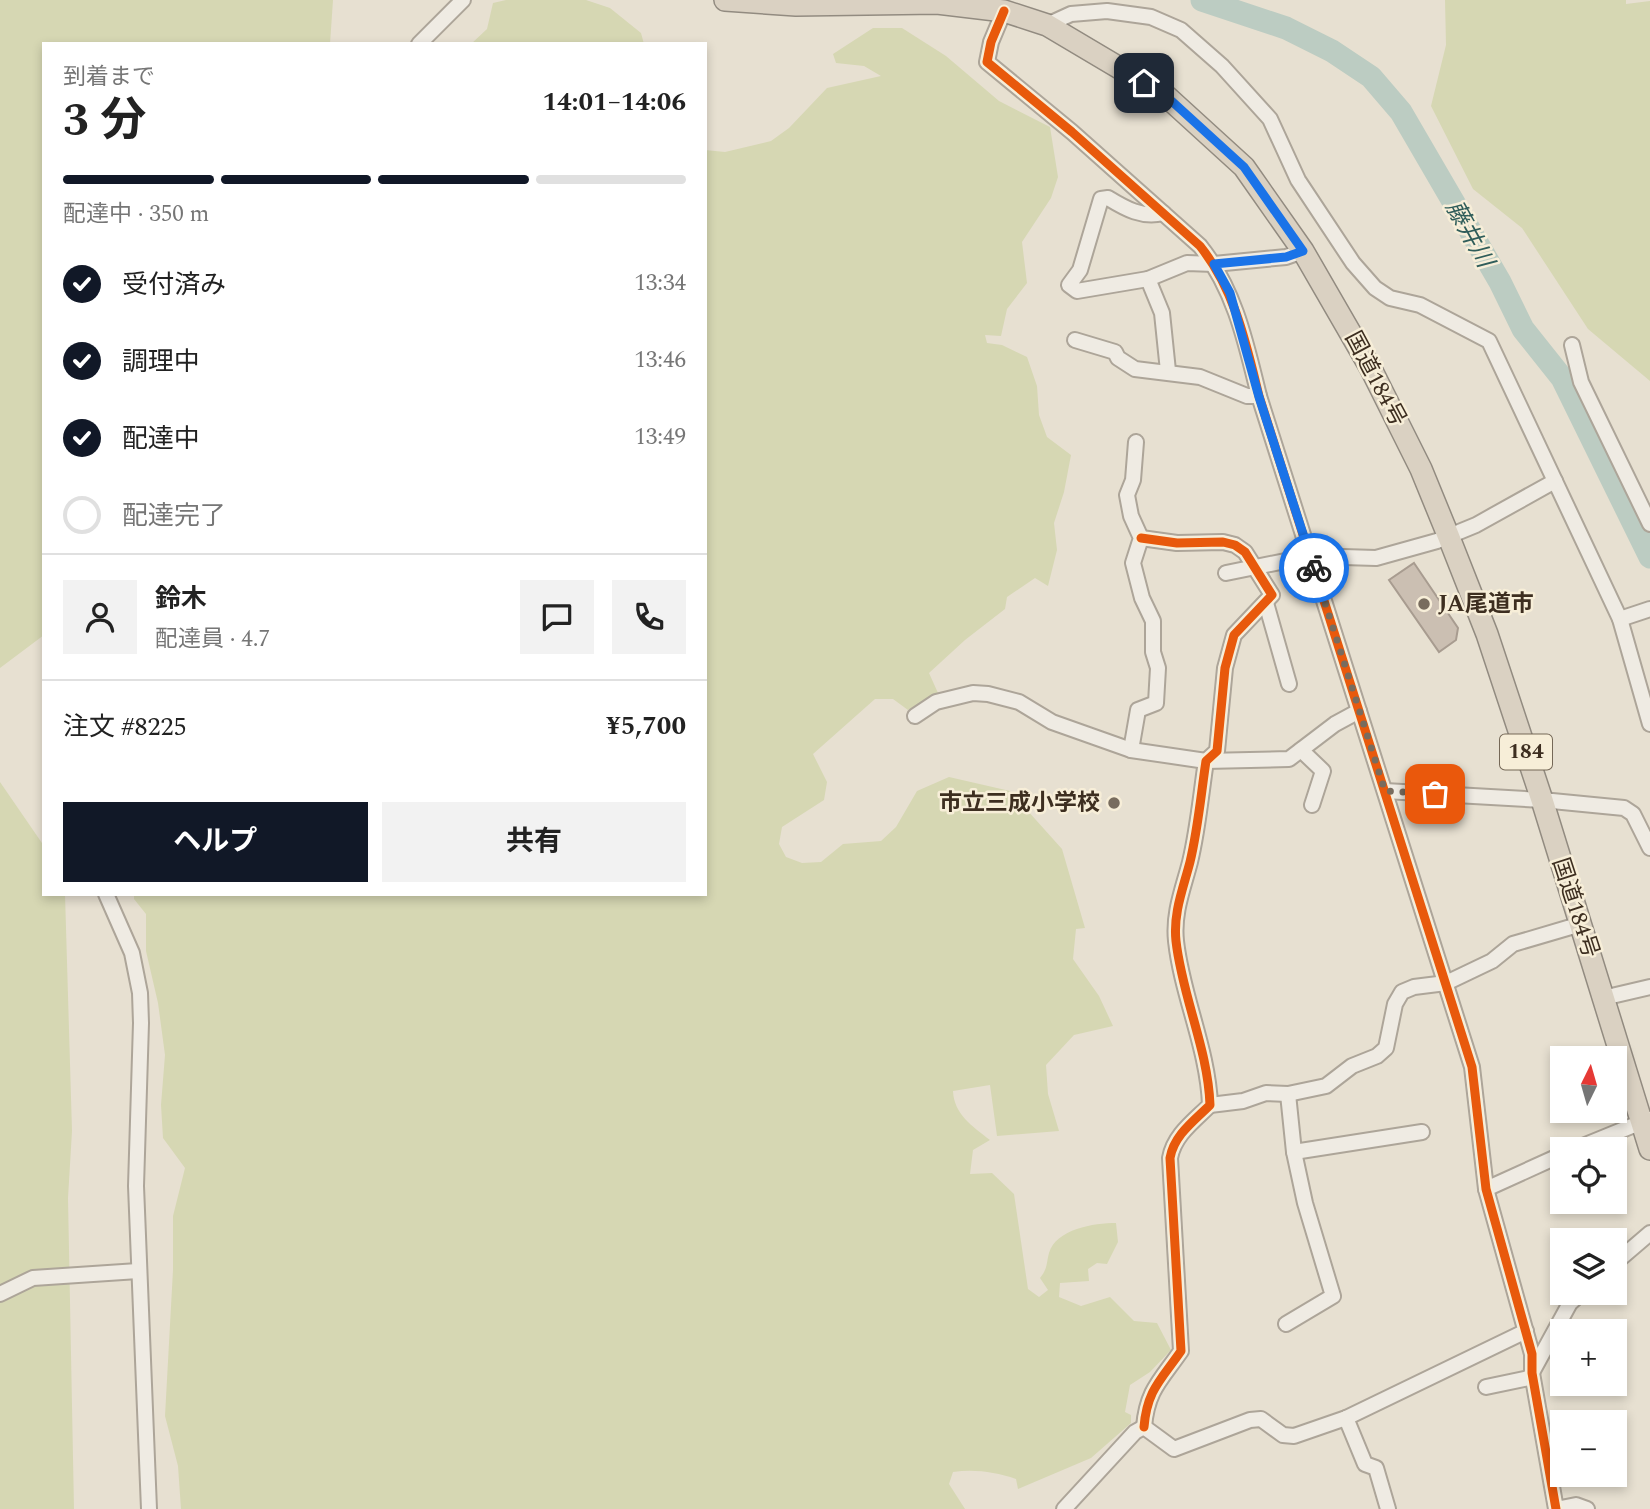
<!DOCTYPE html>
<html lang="ja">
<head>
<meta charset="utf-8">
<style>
	body { margin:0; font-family:Spectral,"Noto Sans JP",serif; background:#f2f2f2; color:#222; height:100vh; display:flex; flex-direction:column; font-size:26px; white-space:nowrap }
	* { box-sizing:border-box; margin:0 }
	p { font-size:23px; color:#767676 }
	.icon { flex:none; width:38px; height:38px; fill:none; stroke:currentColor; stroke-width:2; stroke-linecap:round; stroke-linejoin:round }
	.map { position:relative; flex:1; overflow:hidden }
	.panel { position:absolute; left:42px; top:42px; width:665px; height:854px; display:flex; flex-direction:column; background:#fff; border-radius:0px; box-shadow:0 4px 10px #0003 }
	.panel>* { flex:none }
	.needle { width:46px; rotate:5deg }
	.controls { position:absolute; left:1550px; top:1046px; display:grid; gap:14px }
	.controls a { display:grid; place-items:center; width:77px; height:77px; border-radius:0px; background:#fff; box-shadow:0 4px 10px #0003; font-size:35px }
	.pin { position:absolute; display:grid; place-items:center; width:60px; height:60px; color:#fff; margin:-30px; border-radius:14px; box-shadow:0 4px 10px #0006 }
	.courier { position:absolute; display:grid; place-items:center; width:70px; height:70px; margin:-35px; border:5px solid #1a73e8; border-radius:50%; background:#fff; color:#222; box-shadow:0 2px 9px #0007 }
	.overview em { font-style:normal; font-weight:700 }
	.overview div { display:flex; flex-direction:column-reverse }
	.overview { display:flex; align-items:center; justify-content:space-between; height:119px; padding:0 21px }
	h1 { font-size:46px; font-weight:700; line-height:52px }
	.bar { display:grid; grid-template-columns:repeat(4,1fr); gap:10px 7px; align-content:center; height:84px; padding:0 21px }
	.bar i { height:9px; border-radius:5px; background:#e0e0e0 }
	.bar .active { background:#111827 }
	.bar p { grid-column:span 4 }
	.line { display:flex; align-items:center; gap:18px; padding:0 21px; border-top:2px solid #e0e0e0 }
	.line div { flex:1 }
	.round { display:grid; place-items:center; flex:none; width:74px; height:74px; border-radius:0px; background:#f2f2f2 }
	ol { padding:0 21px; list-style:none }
	li { display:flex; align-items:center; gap:21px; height:77px }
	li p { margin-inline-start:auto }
	li .icon { padding:7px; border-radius:50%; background:#111827; color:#fff; stroke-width:4 }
	li:last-child { color:#767676 }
	li i { width:38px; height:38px; border:4px solid #e0e0e0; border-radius:50% }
	.cta { display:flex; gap:14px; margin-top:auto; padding:14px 21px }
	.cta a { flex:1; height:80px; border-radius:0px; background:#111827; color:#fff; font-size:28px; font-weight:700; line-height:80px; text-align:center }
	.cta a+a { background:#f2f2f2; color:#222 }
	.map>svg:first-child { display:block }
</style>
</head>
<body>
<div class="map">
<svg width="1650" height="1509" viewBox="0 0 1650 1509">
	<rect width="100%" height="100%" fill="#e7e0d1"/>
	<!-- green -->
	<g fill="#d6d7b3">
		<path d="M0,0H333L330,44H44V635L0,668Z"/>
		<path d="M506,0H586L610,8L641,33L644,44H471L487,29L493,3Z"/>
		<path d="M1445,0H1626V4L1650,1V381L1588,329L1522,228L1473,189L1431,106L1446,45Z"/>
		<path d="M873,28H902L946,56L999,101L1050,127L1058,177L1051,198L1022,242L1027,283L1007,309L1001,336L985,335L987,343L1002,345L1027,357L1037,386L1039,415L1047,437L1071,455L1064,492L1054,523L1057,550L1048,586L1035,578L1007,597L1005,609L965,640L929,673L938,693L908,710L893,699H875L813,754L827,782L824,800L782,827L779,844L786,857L802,863L821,862L843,844L881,841L896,827L917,791L949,777L1010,791L1062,849L1085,928L1076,929L1073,959L1099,996L1113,1026L1074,1035L1046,1065L1048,1094L1059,1131L997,1136L990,1085L953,1091C954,1114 972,1126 990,1140L973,1150L970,1174L992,1173L1014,1194L1028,1289L1039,1297L1048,1290L1040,1278C1048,1268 1046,1264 1049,1253C1056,1229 1094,1223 1116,1223L1118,1242L1107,1264L1097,1263L1088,1269L1089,1281L1060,1283L1059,1297L1081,1306L1110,1297L1134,1321L1157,1323L1171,1350L1150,1372L1130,1385L1125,1412L1131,1415V1423L1091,1458L1018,1489L1016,1479C995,1472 975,1469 953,1472L949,1484L965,1509H181L178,1466L165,1416L173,1270V1216L185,1168L163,1138L161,1105L165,1055L158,1003L146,951V914L134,899V894H705V150L725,152L771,141L789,128L827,88L881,76L864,66L836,63L833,54Z"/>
		<path d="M0,782L44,846V894H65L72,1131L68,1198L74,1509H0Z"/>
	</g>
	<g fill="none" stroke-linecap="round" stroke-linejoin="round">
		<!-- river -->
		<path stroke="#bcccc2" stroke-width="23" d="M1202,0L1286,28L1332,51L1371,77L1401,112L1500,282L1523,329L1562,378L1650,557"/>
	</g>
	<!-- building -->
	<path fill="#cbbfb2" stroke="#a89c90" stroke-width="2" d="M1414,563L1458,628L1456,640L1439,652L1389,580Z"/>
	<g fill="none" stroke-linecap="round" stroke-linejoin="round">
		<defs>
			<g id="minor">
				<path d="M1004,11L991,42L987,62L1072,132L1200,246C1235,290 1246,343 1259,396L1472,1067L1486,1189L1532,1354V1373L1556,1509"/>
				<path d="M1047,25L1071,14L1107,11L1151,17L1181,30L1222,66L1270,119L1298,180L1353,263L1375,288L1390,298L1420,305L1489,341L1620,619L1650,724"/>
				<path d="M419,44L463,0"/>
				<path d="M1163,213C1142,218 1126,209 1108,198L1101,199L1080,270L1069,285L1077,291L1148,279L1187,263L1214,264L1286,257L1303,251"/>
				<path d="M1148,279L1162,313L1168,371"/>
				<path d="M1075,340L1115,352L1118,358L1135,369L1200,377L1247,396H1259"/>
				<path d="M1572,345L1581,382L1650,524"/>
				<path d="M1141,538L1177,543L1223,542L1235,545L1245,552L1272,595L1234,635L1225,668L1217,751L1206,761C1201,794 1198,829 1190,862C1183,889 1173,913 1176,941C1182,996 1208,1049 1210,1105C1194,1121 1174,1135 1170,1158L1181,1351C1161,1380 1147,1390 1144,1427"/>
				<path d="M1226,573L1310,556L1376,558L1437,541L1476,525L1555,481"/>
				<path d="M1266,603L1289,684"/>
				<path d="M1620,619L1650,609"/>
				<path d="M915,716L936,702L973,693L988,694L1019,702L1052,722L1131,750L1206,761L1289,759L1335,724L1359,711"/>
				<path d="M1131,750L1138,710L1156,703L1158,668L1153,652V621L1142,598L1133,563L1141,538L1131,516L1127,495L1133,480L1136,442"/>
				<path d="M1301,750L1323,771L1312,805"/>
				<path d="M1385,791L1542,800L1624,808L1633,814L1650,848"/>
				<path d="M106,894L132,953L140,993L141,1023L136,1186L149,1509"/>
				<path d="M1603,998L1650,987"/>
				<path d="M1210,1105L1243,1101L1266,1093L1288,1094L1326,1086L1352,1066L1377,1056L1386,1048L1395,1004L1402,992L1414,987L1446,983L1492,961L1513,944L1581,924"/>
				<path d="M1573,1150L1649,1119"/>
				<path d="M1294,1152L1422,1132"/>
				<path d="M1486,1189L1563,1154"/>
				<path d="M1615,1263L1650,1233"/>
				<path d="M0,1294L33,1278L138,1271"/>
				<path d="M1286,1324L1333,1296L1305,1203L1294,1152L1288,1094"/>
				<path d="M1486,1387L1529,1378L1570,1303L1581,1293"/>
				<path d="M1346,1418L1365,1464L1376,1468L1388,1509"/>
				<path d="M1064,1509L1135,1432L1144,1427L1174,1449L1250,1420L1261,1419L1283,1435L1294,1436L1346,1418L1526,1331"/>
				<path d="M1556,1509L1576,1505L1587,1509"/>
			</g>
			<path id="highway" d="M725,0L796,5L937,3L1004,11L1047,25L1165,95L1244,167L1303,251L1370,367L1421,469L1448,535L1487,634L1542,800L1650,1149"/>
		</defs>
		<!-- minor casing -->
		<use href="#minor" stroke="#ada599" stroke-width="18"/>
		<!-- highway casing -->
		<use href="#highway" stroke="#928b80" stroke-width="24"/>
		<!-- minor -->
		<use href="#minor" stroke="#efebe3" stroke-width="14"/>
		<!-- highway -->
		<use href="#highway" stroke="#dad1c2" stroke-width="21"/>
		<defs>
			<g id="cycleway">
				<path d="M1004,11L991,42L987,62L1072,132L1200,246C1235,290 1246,343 1259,396L1472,1067L1486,1189L1532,1354V1373L1556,1509"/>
				<path d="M1141,538L1177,543L1223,542L1235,545L1245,552L1272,595L1234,635L1225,668L1217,751L1206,761C1201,794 1198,829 1190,862C1183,889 1173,913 1176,941C1182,996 1208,1049 1210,1105C1194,1121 1174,1135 1170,1158L1181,1351C1161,1380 1147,1390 1144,1427"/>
			</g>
		</defs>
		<!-- cycleway casing -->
		<use href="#cycleway" stroke="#f7eed8" stroke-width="13"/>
		<!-- cycleway -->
		<use href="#cycleway" stroke="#e8590c" stroke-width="9"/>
	</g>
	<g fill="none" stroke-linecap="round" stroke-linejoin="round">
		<!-- done -->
		<path stroke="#786c5e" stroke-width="7" stroke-dasharray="0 12.6" d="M1314,568L1385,791L1435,794"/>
		<!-- route -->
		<path stroke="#1a73e8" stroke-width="9" d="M1144,83L1165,95L1244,167L1303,251L1286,257L1214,264L1230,293L1259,397L1314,568"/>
	</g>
	<!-- markers -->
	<g fill="#786c5e" stroke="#f7eed8" stroke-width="2.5">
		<circle cx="1424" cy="604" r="7"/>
		<circle cx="1114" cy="803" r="7"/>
	</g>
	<g text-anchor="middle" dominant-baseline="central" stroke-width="5" stroke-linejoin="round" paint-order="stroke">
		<!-- shield labels -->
		<rect fill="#f7eed8" stroke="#756857" stroke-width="2" x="1500" y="734.5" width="52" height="35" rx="5"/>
		<g font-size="21" font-weight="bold" fill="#3d2e20">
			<text x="1526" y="752">184</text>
		</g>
		<!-- street labels -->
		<g font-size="23" fill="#3d2e20" stroke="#f7eed8">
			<text transform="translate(1375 379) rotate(62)">国道184号</text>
			<text transform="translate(1575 908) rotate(72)">国道184号</text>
		</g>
		<!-- poi labels -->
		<g font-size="23" font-weight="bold" fill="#3d2e20" stroke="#f7eed8" text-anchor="start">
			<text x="1438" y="604">JA尾道市</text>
			<text x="1100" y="803" text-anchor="end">市立三成小学校</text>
		</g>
		<!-- water labels -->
		<g font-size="24" font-style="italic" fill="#2f5d5a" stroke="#f7eed8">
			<text transform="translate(1469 234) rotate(61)">藤井川</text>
		</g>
	</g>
</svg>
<div class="controls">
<a><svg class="needle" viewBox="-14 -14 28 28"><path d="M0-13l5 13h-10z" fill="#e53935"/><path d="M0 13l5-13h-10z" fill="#767676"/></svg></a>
<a><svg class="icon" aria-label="locate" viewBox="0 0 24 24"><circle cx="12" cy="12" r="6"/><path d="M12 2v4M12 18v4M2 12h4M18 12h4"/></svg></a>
<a><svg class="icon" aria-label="layers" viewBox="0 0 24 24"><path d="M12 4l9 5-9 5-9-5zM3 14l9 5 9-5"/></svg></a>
<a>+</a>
<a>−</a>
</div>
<div class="pin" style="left:1435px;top:794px;background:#ea580c"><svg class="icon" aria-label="bag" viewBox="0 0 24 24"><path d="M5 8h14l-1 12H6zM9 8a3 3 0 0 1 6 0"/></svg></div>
<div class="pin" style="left:1144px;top:83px;background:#1f2937"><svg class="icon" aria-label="home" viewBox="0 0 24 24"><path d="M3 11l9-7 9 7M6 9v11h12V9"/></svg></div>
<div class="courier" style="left:1314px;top:568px"><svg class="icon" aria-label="bike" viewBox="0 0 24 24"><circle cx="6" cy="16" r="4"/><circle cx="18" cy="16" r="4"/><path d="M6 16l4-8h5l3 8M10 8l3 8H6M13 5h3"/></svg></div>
<section class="panel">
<div class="overview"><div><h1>3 分</h1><p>到着まで</p></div><em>14:01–14:06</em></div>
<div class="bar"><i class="active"></i><i class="active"></i><i class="active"></i><i></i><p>配達中 · 350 m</p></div>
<ol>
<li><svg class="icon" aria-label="check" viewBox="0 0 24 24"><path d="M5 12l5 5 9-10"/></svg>受付済み<p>13:34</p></li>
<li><svg class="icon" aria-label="check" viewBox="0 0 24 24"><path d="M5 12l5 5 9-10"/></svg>調理中<p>13:46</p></li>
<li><svg class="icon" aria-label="check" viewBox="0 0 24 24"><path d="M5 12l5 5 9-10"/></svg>配達中<p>13:49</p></li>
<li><i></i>配達完了</li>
</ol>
<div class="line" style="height:126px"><a class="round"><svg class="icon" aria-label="person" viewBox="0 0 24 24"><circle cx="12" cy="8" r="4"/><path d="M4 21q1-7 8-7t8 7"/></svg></a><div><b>鈴木</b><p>配達員 · 4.7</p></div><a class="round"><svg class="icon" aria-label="chat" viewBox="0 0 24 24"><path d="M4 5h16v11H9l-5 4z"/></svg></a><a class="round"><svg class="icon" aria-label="phone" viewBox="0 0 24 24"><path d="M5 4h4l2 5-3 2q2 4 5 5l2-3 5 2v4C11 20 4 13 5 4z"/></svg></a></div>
<div class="line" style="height:91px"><div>注文 #8225</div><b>¥5,700</b></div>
<div class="cta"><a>ヘルプ</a><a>共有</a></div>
</section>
</div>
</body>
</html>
